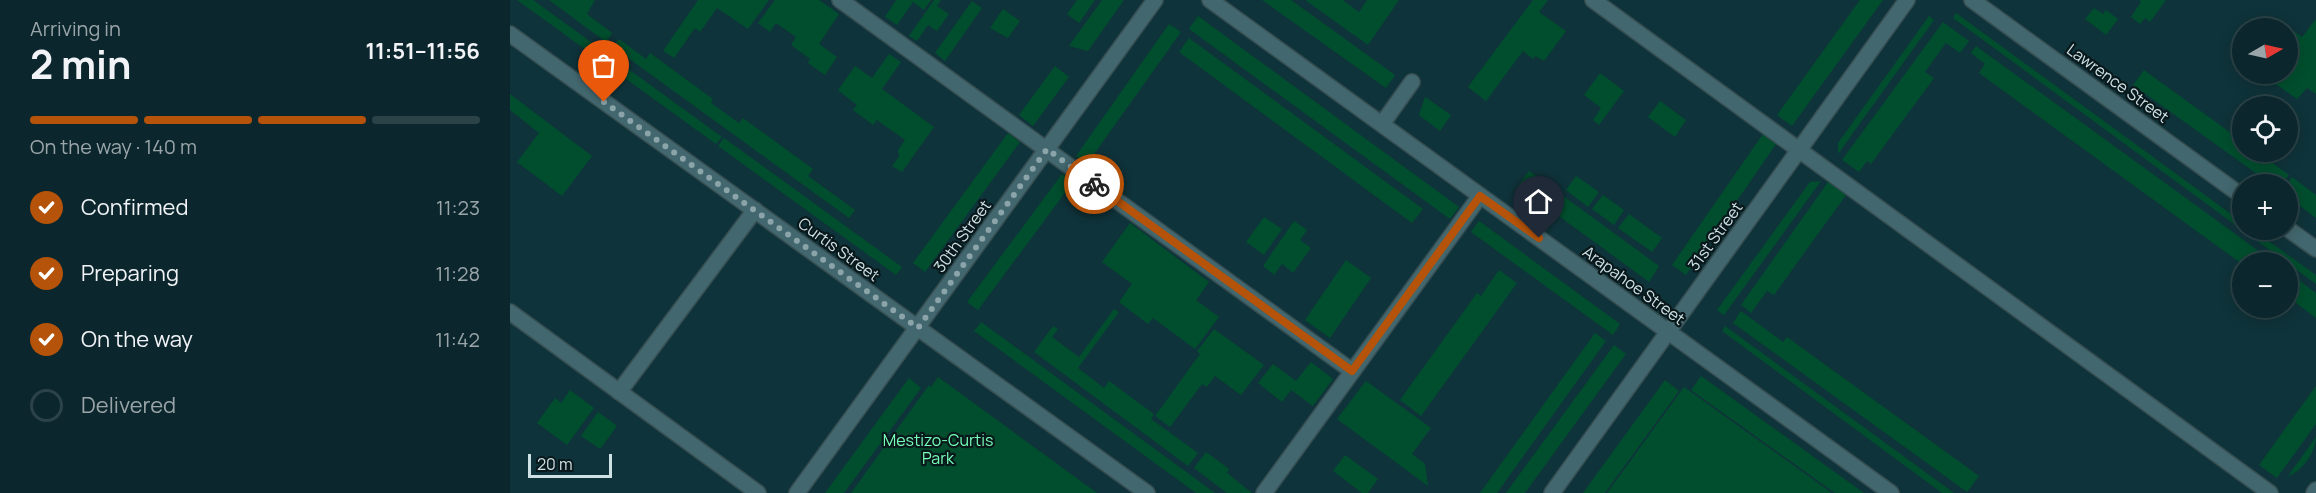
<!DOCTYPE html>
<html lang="en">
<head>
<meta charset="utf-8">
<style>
	body { margin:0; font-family:Manrope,sans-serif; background:#142e34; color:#f1f3f6; height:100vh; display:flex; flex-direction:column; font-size:22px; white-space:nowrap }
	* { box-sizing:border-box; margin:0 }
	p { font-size:20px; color:#9aa5a9 }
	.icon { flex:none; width:33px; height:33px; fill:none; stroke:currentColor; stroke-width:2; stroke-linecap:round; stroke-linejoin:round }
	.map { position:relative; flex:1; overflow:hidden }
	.details { display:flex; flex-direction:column; background:#0b262c; width:510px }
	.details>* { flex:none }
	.needle { width:39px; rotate:81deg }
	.controls { position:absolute; left:1722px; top:18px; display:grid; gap:12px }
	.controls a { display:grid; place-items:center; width:66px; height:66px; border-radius:50%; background:#0b262c; box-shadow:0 3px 15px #0003,0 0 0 2px #2b4348; font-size:30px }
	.scale { position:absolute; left:18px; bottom:15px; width:84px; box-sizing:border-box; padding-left:6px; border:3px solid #cee1e5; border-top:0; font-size:16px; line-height:21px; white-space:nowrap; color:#cee1e5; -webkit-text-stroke:4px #09181b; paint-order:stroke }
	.pin { position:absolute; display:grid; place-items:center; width:51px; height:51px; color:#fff; margin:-62px -26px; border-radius:50% 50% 50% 0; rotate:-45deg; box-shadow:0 0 6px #0007 }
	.pin .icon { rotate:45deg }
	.courier { position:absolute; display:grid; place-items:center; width:60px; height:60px; margin:-30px; border:4px solid #b45309; border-radius:50%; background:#fff; color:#222; box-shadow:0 2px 8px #0007 }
	.head em { font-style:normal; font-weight:700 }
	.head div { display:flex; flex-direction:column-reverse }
	.head { display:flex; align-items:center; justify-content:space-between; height:102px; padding:0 30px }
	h1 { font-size:39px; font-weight:700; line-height:45px }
	.bar { display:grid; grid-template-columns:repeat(4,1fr); gap:9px 6px; align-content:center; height:72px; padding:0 30px }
	.bar i { height:8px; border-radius:4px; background:#2b4348 }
	.bar .on { background:#b45309 }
	.bar p { grid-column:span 4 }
	ol { padding:0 30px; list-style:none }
	li { display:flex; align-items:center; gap:18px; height:66px }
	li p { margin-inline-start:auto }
	li .icon { padding:6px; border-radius:50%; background:#b45309; color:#fff; stroke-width:4 }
	li:last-child { color:#9aa5a9 }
	li i { width:33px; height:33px; border:3px solid #2b4348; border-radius:50% }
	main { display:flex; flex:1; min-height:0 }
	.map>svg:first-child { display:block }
</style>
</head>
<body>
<main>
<section class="details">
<div class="head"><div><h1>2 min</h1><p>Arriving in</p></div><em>11:51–11:56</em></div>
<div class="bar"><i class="on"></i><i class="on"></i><i class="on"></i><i></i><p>On the way · 140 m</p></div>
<ol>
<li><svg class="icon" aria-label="check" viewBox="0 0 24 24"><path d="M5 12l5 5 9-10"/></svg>Confirmed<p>11:23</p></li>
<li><svg class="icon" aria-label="check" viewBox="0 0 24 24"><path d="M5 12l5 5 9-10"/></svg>Preparing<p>11:28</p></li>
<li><svg class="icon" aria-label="check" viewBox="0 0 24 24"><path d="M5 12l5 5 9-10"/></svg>On the way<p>11:42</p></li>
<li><i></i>Delivered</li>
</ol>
</section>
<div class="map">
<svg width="1806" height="493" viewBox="0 0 1806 493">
	<rect width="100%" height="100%" fill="#0f333a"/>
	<!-- green -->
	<g fill="#004e2e">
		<path d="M7,0H23L212,137L206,144Z"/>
		<path d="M39,0H85L77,14L102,33L96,42Z"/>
		<path d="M188,0H259L238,29L207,8L190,32L185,28L164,58L153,51Z"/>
		<path d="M265,0H309L329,14L309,44L327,57L315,75L298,63L300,59L281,45L286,37L266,23L260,32L248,23Z"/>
		<path d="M386,0H421L414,10L403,2L387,25L375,17Z"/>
		<path d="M424,0H431L427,6L439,14L427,31L418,25L407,41L399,36Z"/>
		<path d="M567,0H585L569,23L557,14Z"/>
		<path d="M592,0H614L578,51L559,46Z"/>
		<path d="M752,0H781L885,75L876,88Z"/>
		<path d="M795,0H833L849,12L857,0H889L858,45Z"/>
		<path d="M1023,0H1038L1029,12L1056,31L1034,61L1025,56L1023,59L1013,51L976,101L958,87Z"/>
		<path d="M1350,0H1373L1282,126L1267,115Z"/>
		<path d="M1629,0H1656L1640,22L1635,18L1630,24L1621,17L1631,2Z"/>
		<path d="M462,1L472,8L435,61L425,53Z"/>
		<path d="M1584,8L1593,14L1596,10L1608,19L1596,35L1575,19Z"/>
		<path d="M493,9L510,21L498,38L480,28Z"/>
		<path d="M1446,13L1732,222V230H1743L1806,275V284L1443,18Z"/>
		<path d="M688,16L949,207L940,219L679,29Z"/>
		<path d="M1419,16L1424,20L1328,154V143Z"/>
		<path d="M1806,19V94L1797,88L1787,99L1760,80L1765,74H1778V28H1767L1771,23L1792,37Z"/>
		<path d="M1433,22L1459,41L1450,53L1436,43L1415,72L1424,78L1361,164L1357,161L1349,172L1332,160Z"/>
		<path d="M659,24L671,32L577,164L566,156Z"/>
		<path d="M679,38L913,209L902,223L669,52Z"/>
		<path d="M109,39L136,59L140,53L203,99L201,103L229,123L233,118L303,169L298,176L345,210L339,218L103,47Z"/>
		<path d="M1466,46L1764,262H1732V264L1469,73L1475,64L1461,53Z"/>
		<path d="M379,54L391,62L372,89L424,127L392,172L382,166L389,157L388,150L395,140L367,120L363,125L343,110L347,105L328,90L345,66L362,78Z"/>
		<path d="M545,66L559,77L523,126L509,115Z"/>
		<path d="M1634,70L1732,141V152H1747L1779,175L1772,184H1761L1623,85Z"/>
		<path d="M1090,73L1114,91L1089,125L1083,120L1091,108L1074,95Z"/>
		<path d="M0,94L82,156L52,196L7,162L29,133L0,110Z"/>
		<path d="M915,97L941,115L930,131L909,115Z"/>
		<path d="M1150,101L1176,120L1165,137L1138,117Z"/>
		<path d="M498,133L510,142L415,272L403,263Z"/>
		<path d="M1253,134L1266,144L1176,275L1162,265Z"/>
		<path d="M214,138L392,267L386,275L208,146Z"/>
		<path d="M1019,171L1149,266L1139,282L1008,186Z"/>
		<path d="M552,174L563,182L468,310L457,302Z"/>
		<path d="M1066,176L1089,192L1078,207L1056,190Z"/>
		<path d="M1782,177L1806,195V218L1778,197L1777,184Z"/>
		<path d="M1311,181L1214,315L1207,310L1300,182Z"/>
		<path d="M1318,182L1336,195L1264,295L1257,291L1241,313L1231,305Z"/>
		<path d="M1093,195L1114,210L1104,225L1082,209Z"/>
		<path d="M1119,214L1152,238L1142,252L1108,228Z"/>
		<path d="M754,217L772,229L754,255L736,242Z"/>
		<path d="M784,221L797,230L790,240L801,248L783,273L772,264L764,275L753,266Z"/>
		<path d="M969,221L1110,324L1103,335L961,232Z"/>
		<path d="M620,223L699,282L686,300L709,317L685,349L643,318L638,324L609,302L622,284L592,262Z"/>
		<path d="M836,260L861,278L820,338L795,320Z"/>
		<path d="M989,270L1007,283L911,416L890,400L967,293L971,296Z"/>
		<path d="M1778,272L1806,293V318L1778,297Z"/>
		<path d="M604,309L609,312L568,368L594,388L599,381L644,414L641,419L688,453L678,466L524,352L543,326L548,329L542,337L569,357Z"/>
		<path d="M1231,311L1273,342L1277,337L1469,476L1457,492L1223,323Z"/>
		<path d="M471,322L705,493H686L464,331Z"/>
		<path d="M1215,326L1444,493H1432L1212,331Z"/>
		<path d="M704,329L754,365L731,395L705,376L697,387L692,384L660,427L645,416L690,354L687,351Z"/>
		<path d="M1085,333L1096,341L987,493H970Z"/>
		<path d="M1104,345L1116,354L1015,493H996Z"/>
		<path d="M801,362L823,379L803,406L781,390L772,402L748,383L763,364L786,381Z"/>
		<path d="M1191,376L1354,493H1325L1181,390Z"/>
		<path d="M428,377L587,493H341L419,385L421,387Z"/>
		<path d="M399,378L411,388L334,493H315Z"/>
		<path d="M1155,380L1169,391L1095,493H1073Z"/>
		<path d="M856,381L921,428L902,454L915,464L918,486L827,419Z"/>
		<path d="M1806,386V424L1767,478L1749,465Z"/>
		<path d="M1174,387L1322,493H1097Z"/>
		<path d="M60,390L84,408L57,445L27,423L45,398L51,403Z"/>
		<path d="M88,412L107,426L90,449L71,436Z"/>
		<path d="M1806,437C1806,451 1792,472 1778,476Z"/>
		<path d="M696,452L719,469L717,473L742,493H717L684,468Z"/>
		<path d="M835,455L868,479L858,493H852L823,471Z"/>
	</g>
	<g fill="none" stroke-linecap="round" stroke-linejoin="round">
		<defs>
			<g id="minor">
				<path d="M330,0L842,371"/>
				<path d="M700,0L1381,493"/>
				<path d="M1083,0L1760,493"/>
				<path d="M1462,0L1732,196"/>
				<path d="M0,34L637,493"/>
				<path d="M872,124L902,82"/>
				<path d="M1778,229L1806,249"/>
				<path d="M0,312L248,493"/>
				<path d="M109,392L245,210"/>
				<path d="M287,493L645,0"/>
				<path d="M754,493L970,196"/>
				<path d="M1042,493L1397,0"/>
				<path d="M1804,493L1806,490"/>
			</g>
		</defs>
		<!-- minor casing -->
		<use href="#minor" stroke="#364e52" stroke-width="18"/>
		<!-- minor -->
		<use href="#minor" stroke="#43676e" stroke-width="15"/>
	</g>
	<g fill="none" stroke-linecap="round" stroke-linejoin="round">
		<!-- done -->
		<path stroke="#8ba4a9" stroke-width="6" stroke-dasharray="0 10.8" d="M94,102L408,328L537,149L584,184"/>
		<!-- route -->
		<path stroke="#b45309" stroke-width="8" d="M584,184L842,371L970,196L1029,238"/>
	</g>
	<g text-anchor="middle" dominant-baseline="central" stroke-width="4.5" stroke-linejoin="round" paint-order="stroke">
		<!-- street labels -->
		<g font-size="16" fill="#cee1e5" stroke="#09181b">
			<text transform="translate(1608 83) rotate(36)">Lawrence Street</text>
			<text transform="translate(452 236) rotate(-54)">30th Street</text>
			<text transform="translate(1205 236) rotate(-54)">31st Street</text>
			<text transform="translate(329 249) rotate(36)">Curtis Street</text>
			<text transform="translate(1124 285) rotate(36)">Arapahoe Street</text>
		</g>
		<!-- park labels -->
		<g font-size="16" fill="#77feb8" stroke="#09181b">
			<text x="428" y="440">Mestizo-Curtis<tspan x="428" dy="18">Park</tspan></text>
		</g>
	</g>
</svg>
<div class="controls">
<a><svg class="needle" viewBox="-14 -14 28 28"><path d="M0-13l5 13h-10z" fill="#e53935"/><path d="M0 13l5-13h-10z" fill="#9aa5a9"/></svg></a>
<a><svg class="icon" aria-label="locate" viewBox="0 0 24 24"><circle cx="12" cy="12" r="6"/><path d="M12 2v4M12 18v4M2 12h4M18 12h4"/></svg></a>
<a>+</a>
<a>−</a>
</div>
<div class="scale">20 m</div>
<div class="pin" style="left:94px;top:102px;background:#ea580c"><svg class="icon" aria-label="bag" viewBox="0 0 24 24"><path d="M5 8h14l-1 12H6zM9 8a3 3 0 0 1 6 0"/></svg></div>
<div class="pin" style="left:1029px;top:238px;background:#1f2937"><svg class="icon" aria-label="home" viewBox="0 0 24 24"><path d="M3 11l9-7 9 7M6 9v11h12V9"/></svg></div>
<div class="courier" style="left:584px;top:184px"><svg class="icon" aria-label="bike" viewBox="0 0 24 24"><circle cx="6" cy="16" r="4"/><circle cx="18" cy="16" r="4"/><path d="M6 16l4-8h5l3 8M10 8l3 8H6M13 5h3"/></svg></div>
</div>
</main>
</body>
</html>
